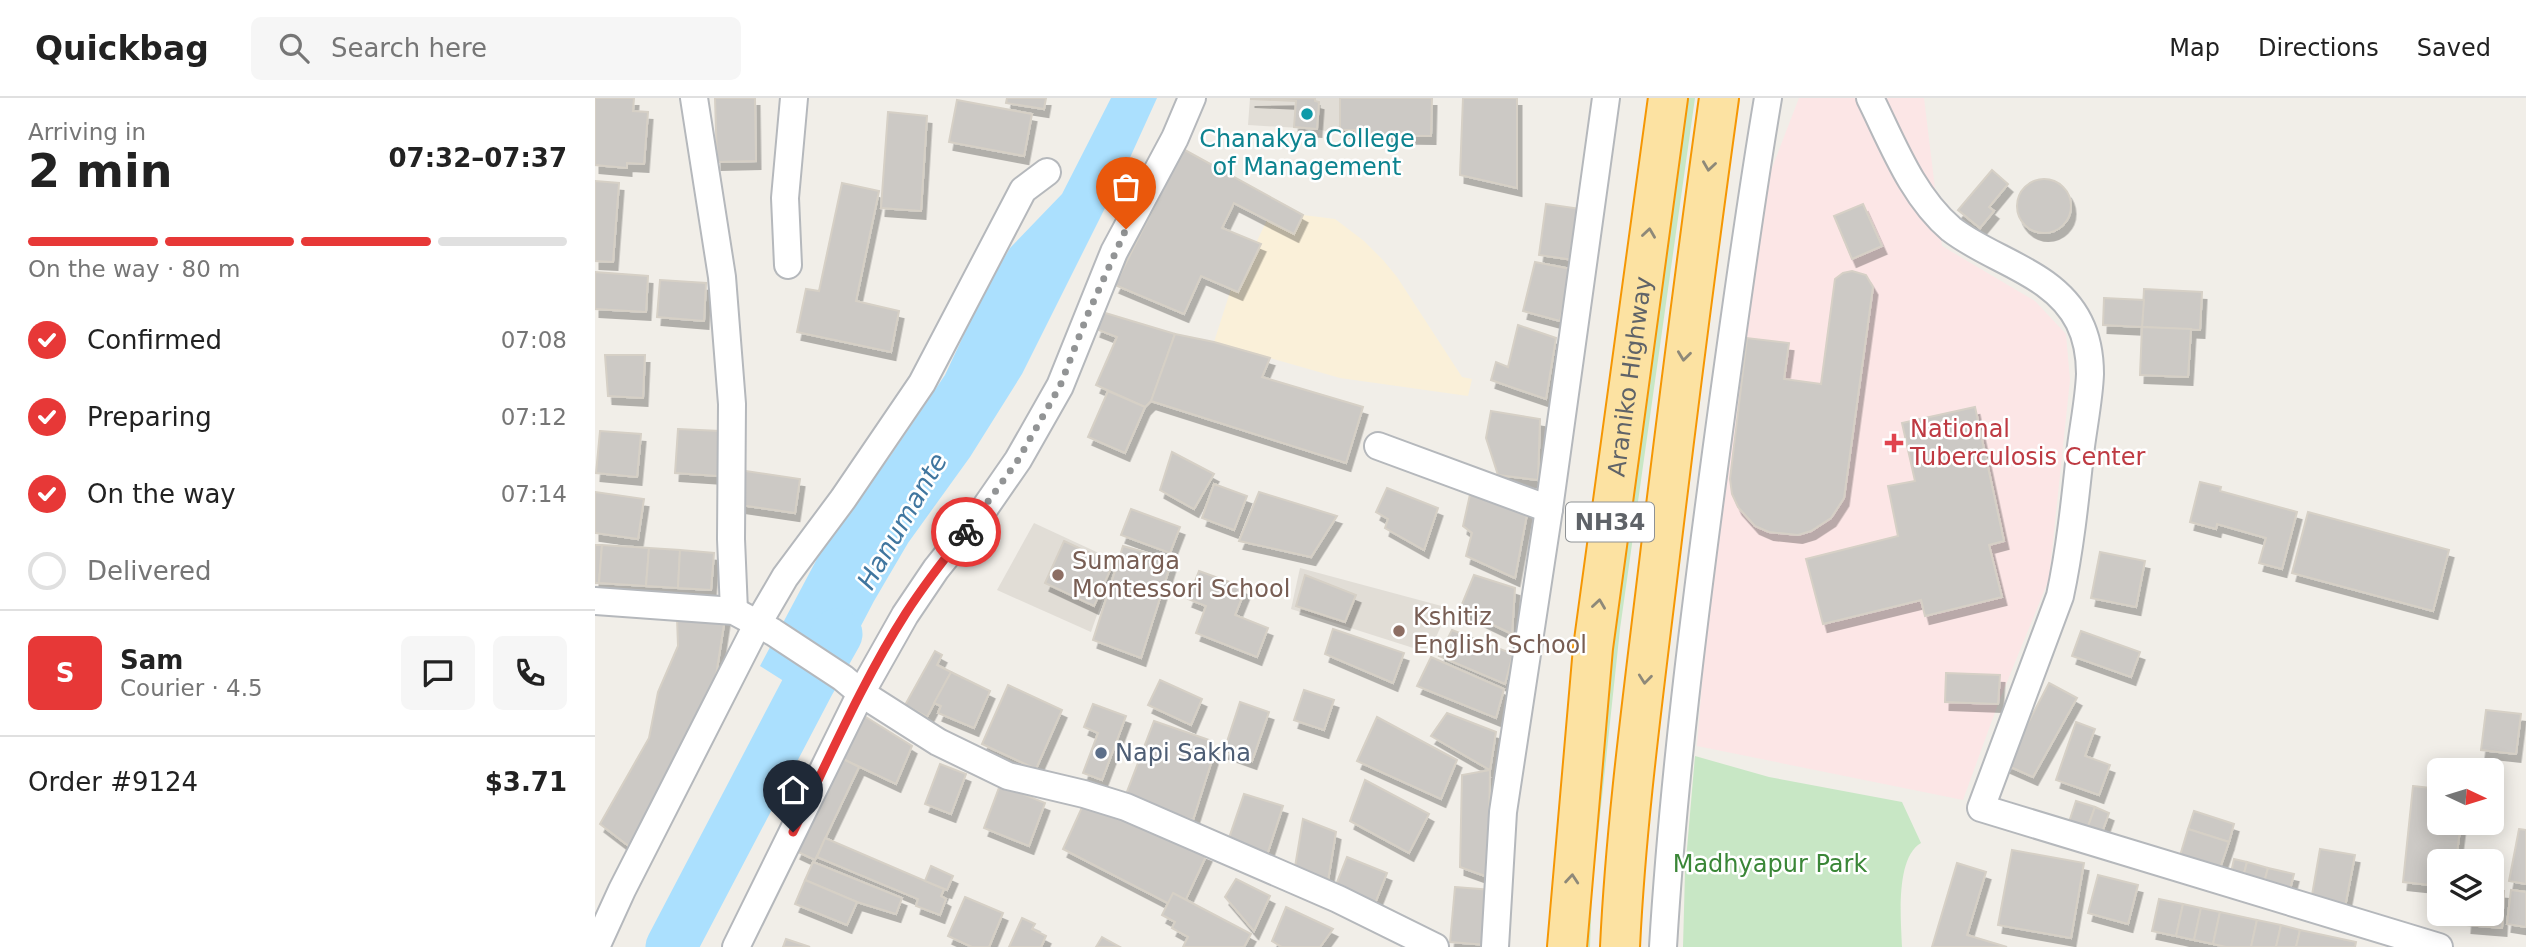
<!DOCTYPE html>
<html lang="en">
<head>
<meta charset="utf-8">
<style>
	body { margin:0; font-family:"DejaVu Sans",sans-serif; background:#f6f6f6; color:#222; height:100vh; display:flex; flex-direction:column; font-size:26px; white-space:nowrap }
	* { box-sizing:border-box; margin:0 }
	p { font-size:23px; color:#767676 }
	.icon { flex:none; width:38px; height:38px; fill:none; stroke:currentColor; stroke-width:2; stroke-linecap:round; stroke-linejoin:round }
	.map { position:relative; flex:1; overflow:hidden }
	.side { display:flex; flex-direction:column; background:#fff; width:595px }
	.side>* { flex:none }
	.needle { width:46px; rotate:94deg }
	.buttons { position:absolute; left:1832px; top:660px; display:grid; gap:14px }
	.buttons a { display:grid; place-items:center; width:77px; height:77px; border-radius:10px; background:#fff; box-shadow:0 4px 18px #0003; font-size:35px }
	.pin { position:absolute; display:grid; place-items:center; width:60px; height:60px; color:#fff; margin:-72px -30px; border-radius:50% 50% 50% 0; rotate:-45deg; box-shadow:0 0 7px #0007 }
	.pin .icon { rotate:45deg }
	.courier { position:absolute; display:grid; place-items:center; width:70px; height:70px; margin:-35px; border:5px solid #e73837; border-radius:50%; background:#fff; color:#222; box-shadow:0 2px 9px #0007 }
	.overview em { font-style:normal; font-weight:700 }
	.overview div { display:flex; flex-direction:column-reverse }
	.overview { display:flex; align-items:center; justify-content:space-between; height:119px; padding:0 28px }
	h1 { font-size:46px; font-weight:700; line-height:52px }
	.bar { display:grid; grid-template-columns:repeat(4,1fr); gap:10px 7px; align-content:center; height:84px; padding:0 28px }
	.bar i { height:9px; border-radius:5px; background:#e0e0e0 }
	.bar .on { background:#e73837 }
	.bar p { grid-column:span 4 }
	.line { display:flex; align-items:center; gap:18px; padding:0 28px; border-top:2px solid #e0e0e0 }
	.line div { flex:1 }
	.round { display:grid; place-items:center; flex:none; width:74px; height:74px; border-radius:10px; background:#f6f6f6 }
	ol { padding:0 28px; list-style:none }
	li { display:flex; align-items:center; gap:21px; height:77px }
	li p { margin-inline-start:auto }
	li .icon { padding:7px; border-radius:50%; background:#e73837; color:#fff; stroke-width:4 }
	li:last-child { color:#767676 }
	li i { width:38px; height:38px; border:4px solid #e0e0e0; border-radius:50% }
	header { display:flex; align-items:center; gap:42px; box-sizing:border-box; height:98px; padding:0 35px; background:#fff; border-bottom:2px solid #e0e0e0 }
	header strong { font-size:33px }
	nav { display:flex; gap:38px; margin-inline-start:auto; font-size:24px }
	.search { width:490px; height:63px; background:#f6f6f6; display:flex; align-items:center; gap:18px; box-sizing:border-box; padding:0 24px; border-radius:10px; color:#767676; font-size:26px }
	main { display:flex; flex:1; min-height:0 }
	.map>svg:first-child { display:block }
</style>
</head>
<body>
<header>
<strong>Quickbag</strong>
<div class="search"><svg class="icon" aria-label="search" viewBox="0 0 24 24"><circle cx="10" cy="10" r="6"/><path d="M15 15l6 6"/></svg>Search here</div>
<nav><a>Map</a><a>Directions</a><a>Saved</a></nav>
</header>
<main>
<section class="side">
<div class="overview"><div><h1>2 min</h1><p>Arriving in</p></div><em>07:32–07:37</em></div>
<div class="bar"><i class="on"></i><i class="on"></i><i class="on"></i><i></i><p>On the way · 80 m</p></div>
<ol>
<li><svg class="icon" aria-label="check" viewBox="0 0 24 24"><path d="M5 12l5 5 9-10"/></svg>Confirmed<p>07:08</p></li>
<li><svg class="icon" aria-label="check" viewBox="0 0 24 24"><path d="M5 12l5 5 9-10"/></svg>Preparing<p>07:12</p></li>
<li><svg class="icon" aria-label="check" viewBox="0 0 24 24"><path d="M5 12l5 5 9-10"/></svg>On the way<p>07:14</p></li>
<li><i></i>Delivered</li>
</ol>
<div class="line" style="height:126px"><b class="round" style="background:#e73837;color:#fff">S</b><div><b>Sam</b><p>Courier · 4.5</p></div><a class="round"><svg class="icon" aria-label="chat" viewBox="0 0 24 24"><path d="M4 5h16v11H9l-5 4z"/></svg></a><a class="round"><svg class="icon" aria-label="phone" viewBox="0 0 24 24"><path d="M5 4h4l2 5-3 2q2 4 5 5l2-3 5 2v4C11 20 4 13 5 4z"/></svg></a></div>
<div class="line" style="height:91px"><div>Order #9124</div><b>$3.71</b></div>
</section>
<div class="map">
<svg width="1931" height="849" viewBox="0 0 1931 849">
	<defs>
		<filter id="shadow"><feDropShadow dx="4.5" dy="8" stdDeviation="0" flood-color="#0004"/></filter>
	</defs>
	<rect width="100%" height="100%" fill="#f1eee8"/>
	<!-- education -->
	<g fill="#e1ddd6">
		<path d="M655,0H837L836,38L739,35L722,31L653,27Z"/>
		<path d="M439,425L521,463L496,534L402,492Z"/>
		<path d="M705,470L854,510L834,555L696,511Z"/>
	</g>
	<!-- medical -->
	<path fill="#fce6e6" d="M1204,0H1329L1347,148L1440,203L1471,236L1475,282L1454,481L1403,606L1368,702L1102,648L1121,407L1158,119Z"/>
	<!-- green -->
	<g fill="#c8e7c5">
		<path d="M1091,0H1100L1025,531L997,793L995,849H987L1018,530Z"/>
		<path d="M1100,658L1174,679L1307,704L1326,745C1300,760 1306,822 1307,849H1088L1090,774Z"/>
	</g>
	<!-- sand -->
	<path fill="#faf0d9" d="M708,117L740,121L769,143L788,162L802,179L867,279L877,281L873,298L745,280L619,244L636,191L644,194L665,147L661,145L672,122L699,136Z"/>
	<!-- water -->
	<path fill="#abe0fe" d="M516,0H562L533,64L427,276L375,359L313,445L279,503L225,606L165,568L232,442L294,360L350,277L389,194L415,150L467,96Z"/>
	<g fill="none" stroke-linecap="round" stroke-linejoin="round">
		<!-- river -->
		<path stroke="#abe0fe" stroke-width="51" d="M76,849L215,584L242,536"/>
	</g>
	<!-- building -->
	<g fill="#ccc9c5" stroke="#d6d0c6" stroke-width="2" filter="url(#shadow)">
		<path d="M0,0H39L38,13L53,14L49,66L32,65V70L0,67Z"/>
		<path d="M120,0H160L161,63L122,64Z"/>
		<path d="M412,0H451L449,11L411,5Z"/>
		<path d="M720,0V3L724,4L722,31L699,29L701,3L655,1Z"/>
		<path d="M745,0H837L836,38L760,37V32H745Z"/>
		<path d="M868,0H922V90L865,77Z"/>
		<path d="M362,2L437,16L429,58L354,44Z"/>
		<path d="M293,14L332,18L326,113L286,110Z"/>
		<path d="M588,51L708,117L699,136L639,105L627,130L666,146L643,194L606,178L589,216L520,187Z"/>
		<path d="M1397,72L1413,86L1394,109L1399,113L1385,130L1363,112Z"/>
		<circle cx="1449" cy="108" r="27"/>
		<path d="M0,83L24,85L18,164L0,163Z"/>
		<path d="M247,85L284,93L261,203L304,213L296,254L202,234L211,191L224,193Z"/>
		<path d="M951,106L986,111L979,162L944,157Z"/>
		<path d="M1268,106L1287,148L1257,161L1239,118Z"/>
		<path d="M940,164L976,171L965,223L928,213Z"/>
		<path d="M1257,173L1271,177L1278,189L1249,400L1236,420L1216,433L1203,437L1174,434L1160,428L1143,409L1137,396L1135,381L1152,240L1194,245L1189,281L1226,286L1240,181L1248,175Z"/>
		<path d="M0,174L53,178L51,214L0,211Z"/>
		<path d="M65,182L111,185L109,223L62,219Z"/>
		<path d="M1549,191L1607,194L1605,232L1547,229Z"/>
		<path d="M1509,200L1549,202L1547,229L1508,227Z"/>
		<path d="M507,214L580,236L556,303L550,309L501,287L522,239L501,231Z"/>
		<path d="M923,227L961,240L951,301L896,282L901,264L913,269Z"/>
		<path d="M1547,229L1596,231L1593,279L1545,277Z"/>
		<path d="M580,236L619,244L675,260L667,279L768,309L751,365L556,303Z"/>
		<path d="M10,257H50L48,300L13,298Z"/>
		<path d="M513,293L550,309L530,355L493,339Z"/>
		<path d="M1380,309L1409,443L1394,447L1407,499L1330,518L1326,502L1228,526L1211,461L1303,438L1293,388L1320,383L1307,325Z"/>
		<path d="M896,313L945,321L943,382L903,377L891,340Z"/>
		<path d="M83,331L125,333L123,378L80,375Z"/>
		<path d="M5,333L46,336L42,379L1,375Z"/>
		<path d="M577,354L619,376L599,411L565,392Z"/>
		<path d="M144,372L205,381L200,415L138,406Z"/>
		<path d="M1605,384L1626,389L1625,393L1702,414L1687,471L1664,465L1671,440L1622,426L1621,431L1595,424Z"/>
		<path d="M619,386L652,398L639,432L607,420Z"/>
		<path d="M792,390L843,410L829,452L790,430L793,421L781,414Z"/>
		<path d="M876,392L933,411L920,480L871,458L877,435L868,428Z"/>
		<path d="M0,394L49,401L43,441L0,435Z"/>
		<path d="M664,394L742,418L716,459L644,443Z"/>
		<path d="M536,411L585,429L575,455L526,437Z"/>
		<path d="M1713,414L1854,452L1838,513L1697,475Z"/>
		<path d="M469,443L518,466L499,508L450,485Z"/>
		<path d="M0,447H7L4,485H0Z"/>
		<path d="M7,447L54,450L51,488L4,485Z"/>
		<path d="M528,448L577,462L546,560L498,542Z"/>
		<path d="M54,450L85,452L83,490L51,488Z"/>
		<path d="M85,452L119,455L116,492L83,490Z"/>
		<path d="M1505,454L1550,463L1541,509L1496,500Z"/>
		<path d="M604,473L651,490L640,517L673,530L662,559L601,535L611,508L593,501Z"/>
		<path d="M710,477L761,497L750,524L701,508Z"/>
		<path d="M879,477L920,490L917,536L865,511Z"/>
		<path d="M82,519L130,520L120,584L35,749L5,726L54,640L63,594L83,548Z"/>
		<path d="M738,531L809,555L798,585L730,556Z"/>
		<path d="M857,532L918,556L910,586L844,558Z"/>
		<path d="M1486,533L1545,554L1536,579L1477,558Z"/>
		<path d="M340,553L347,557L342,567L356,574L332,619L310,607Z"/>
		<path d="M836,559L909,591L901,620L822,588Z"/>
		<path d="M356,574L395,593L379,630L343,615L346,608L339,605Z"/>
		<path d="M1351,575L1405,577L1403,606L1350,604Z"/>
		<path d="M565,582L607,601L596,627L553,607Z"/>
		<path d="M1454,585L1482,600L1438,679L1411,667Z"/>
		<path d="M413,587L467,612L441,671L387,646Z"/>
		<path d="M709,592L739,602L729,632L699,622Z"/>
		<path d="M645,604L674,614L657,663L629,653Z"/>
		<path d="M498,606L531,618L507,682L488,675L503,635L489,629Z"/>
		<path d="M1891,612L1926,616L1921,656L1886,652Z"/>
		<path d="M852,615L901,634L895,672L836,638Z"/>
		<path d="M266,616L317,648L301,686L246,660Z"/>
		<path d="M782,619L862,662L846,701L762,663Z"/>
		<path d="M559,623L617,643L618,659L598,722L530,699Z"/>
		<path d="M1481,624L1500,631L1490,658L1515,667L1504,697L1461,682Z"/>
		<path d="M246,660L264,669L220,762L201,753Z"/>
		<path d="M345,666L371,676L356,716L330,706Z"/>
		<path d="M895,672L893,779L865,769L867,677Z"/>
		<path d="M770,682L834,716L814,755L755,723Z"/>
		<path d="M405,687L450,705L434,748L389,730Z"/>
		<path d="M1818,688L1844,691V724H1866L1861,763H1844V788L1808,784Z"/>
		<path d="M649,696L688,708L672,757L633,743Z"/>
		<path d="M1481,703L1500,709L1490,736L1472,730Z"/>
		<path d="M489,705L612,756L586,812L468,751Z"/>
		<path d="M1500,709L1514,715L1505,740L1491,734Z"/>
		<path d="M1599,713L1639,726L1634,744L1593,731Z"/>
		<path d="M708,721L741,734L733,783L700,769Z"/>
		<path d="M1593,731L1634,744L1624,773L1584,761Z"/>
		<path d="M1924,731L1931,732V786L1914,783Z"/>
		<path d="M230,740L349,791L346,798L351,801L345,817L321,808L323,801L222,759Z"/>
		<path d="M1725,751L1760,757L1750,809L1716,803Z"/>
		<path d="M1417,752L1489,765L1476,840L1403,827Z"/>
		<path d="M752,759L792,775L779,808L739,792Z"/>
		<path d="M1639,761L1652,764L1646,787L1634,784Z"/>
		<path d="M218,764L307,800L301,816L262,804L210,782Z"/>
		<path d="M1652,764L1673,770L1667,792L1646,787Z"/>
		<path d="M1362,765L1391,774L1372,837L1412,849H1337Z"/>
		<path d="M336,768L358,778L352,792L330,783Z"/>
		<path d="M1673,770L1699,776L1693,799L1667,792Z"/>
		<path d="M1503,777L1543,787L1533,826L1493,815Z"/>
		<path d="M641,781L675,798L659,833L630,799Z"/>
		<path d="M210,782L262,804L252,827L200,806Z"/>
		<path d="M860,789L897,792L892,847L855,844Z"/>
		<path d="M1897,792L1909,793L1907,830L1872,827L1873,816H1897Z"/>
		<path d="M1916,792L1931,794V829L1912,826Z"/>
		<path d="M578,795L656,836L649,849H588L593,839L577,830L580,824L567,817Z"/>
		<path d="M370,799L408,815L394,849H377L353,838Z"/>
		<path d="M1564,801L1588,806L1581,838L1557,833Z"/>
		<path d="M1588,806L1606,810L1599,842L1581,838Z"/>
		<path d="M691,809L738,831L725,849H687L677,843Z"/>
		<path d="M1606,810L1625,814L1618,846L1599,842Z"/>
		<path d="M1625,814L1662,822L1656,849H1631L1618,846Z"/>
		<path d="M427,820L440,826L437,831L451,838L446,849H414Z"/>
		<path d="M1662,822L1686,827L1681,849H1656Z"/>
		<path d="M1686,827L1705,832L1701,849H1681Z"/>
		<path d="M1705,832L1761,844L1760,849H1701Z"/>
		<path d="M507,839L525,849H501Z"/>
		<path d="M191,841L215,849H188Z"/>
	</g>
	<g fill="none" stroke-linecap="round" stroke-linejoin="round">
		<defs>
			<g id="minor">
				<path d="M99,0L127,179L137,306L136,441L139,513"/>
				<path d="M1275,0C1297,44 1317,98 1356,131C1397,163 1459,174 1484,224C1492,240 1495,259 1495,276C1494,302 1488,330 1485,356C1480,403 1475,451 1465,498L1386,710L1844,849"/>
				<path d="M193,167L190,100L199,0"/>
				<path d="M783,348L954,411"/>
				<path d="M0,503L139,513L178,534L248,580L266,595L343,644L413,678L489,696L531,709L743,801L840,849"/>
				<path d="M1,849L27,792L162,527L190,479L248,401L327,285L428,92L452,74"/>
				<path d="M141,849L266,595L310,517L341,471L387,414L423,362L465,288L519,154L580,40L597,0"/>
				<path d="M900,849L908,714L954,411L1011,0"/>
				<path d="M1068,849C1078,684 1099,519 1121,355C1137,237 1153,118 1173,0"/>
			</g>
			<g id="trunk">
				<path id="s1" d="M972,849L998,550L1073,0"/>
				<path d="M1025,849C1031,724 1048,599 1063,474C1082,316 1102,158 1124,0"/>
			</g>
		</defs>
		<!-- minor casing -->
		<use href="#minor" stroke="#b5b8bc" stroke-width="30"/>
		<!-- trunk casing -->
		<use href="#trunk" stroke="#f59704" stroke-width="42"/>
		<!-- minor -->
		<use href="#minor" stroke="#fff" stroke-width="26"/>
		<!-- trunk -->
		<use href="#trunk" stroke="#fce2a2" stroke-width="38"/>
	</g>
	<!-- one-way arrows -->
	<defs><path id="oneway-chevron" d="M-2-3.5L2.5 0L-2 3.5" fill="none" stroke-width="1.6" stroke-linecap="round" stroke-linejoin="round" transform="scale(1.75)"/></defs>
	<g stroke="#8e8979">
		<use href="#oneway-chevron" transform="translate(1114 68) rotate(98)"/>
		<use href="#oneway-chevron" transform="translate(1054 135) rotate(-82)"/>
		<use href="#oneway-chevron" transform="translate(1089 258) rotate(97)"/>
		<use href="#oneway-chevron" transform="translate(1004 506) rotate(-82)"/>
		<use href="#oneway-chevron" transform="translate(1050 581) rotate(96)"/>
		<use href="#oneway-chevron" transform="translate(977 781) rotate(-85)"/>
	</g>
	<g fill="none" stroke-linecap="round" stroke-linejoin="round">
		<!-- done -->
		<path stroke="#929495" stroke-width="7" stroke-dasharray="0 12.6" d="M371,434L423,362L465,288L492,218L531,131"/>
		<!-- route -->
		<path stroke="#e73837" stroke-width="9" d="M198,734C234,661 267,584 311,515C329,487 350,460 371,434"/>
	</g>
	<!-- markers -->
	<circle fill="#0f9aa8" stroke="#fff" stroke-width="2.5" cx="712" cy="16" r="7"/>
	<path fill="#e0444e" stroke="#fff" stroke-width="2.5" d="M1295.5 334.5h7v7h7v7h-7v7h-7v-7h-7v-7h7z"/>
	<g fill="#8d6e63" stroke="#fff" stroke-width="2.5">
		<circle cx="463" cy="477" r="7"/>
		<circle cx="804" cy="533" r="7"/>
	</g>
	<circle fill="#5c6f8a" stroke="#fff" stroke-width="2.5" cx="506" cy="655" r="7"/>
	<g text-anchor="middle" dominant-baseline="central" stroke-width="5" stroke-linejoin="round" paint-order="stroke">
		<!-- shield labels -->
		<rect fill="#fff" stroke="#8f9295" stroke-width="2" x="971" y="404.5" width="88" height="39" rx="5"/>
		<g font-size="23" font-weight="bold" fill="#5f6368">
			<text x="1015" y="424">NH34</text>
		</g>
		<!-- culture labels -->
		<g font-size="24" fill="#0d838f" stroke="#fff">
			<text x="712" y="41">Chanakya College<tspan x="712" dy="28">of Management</tspan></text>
		</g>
		<!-- street labels -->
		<g font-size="24" fill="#5f6368" stroke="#fff">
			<text stroke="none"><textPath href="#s1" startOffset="574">Araniko Highway</textPath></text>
		</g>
		<!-- health labels -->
		<g font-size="24" fill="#be3a42" stroke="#fff" text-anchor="start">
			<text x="1315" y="331">National<tspan x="1315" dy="28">Tuberculosis Center</tspan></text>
		</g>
		<!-- education labels -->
		<g font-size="24" fill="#785e54" stroke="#fff" text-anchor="start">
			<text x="477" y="463">Sumarga<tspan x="477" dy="28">Montessori School</tspan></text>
			<text x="818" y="519">Kshitiz<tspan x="818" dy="28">English School</tspan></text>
		</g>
		<!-- service labels -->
		<g font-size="24" fill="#4e5e75" stroke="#fff" text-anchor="start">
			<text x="520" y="655">Napi Sakha</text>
		</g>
		<!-- park labels -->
		<g font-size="24" fill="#3a8637" stroke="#fff">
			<text x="1175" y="766">Madhyapur Park</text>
		</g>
		<!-- water labels -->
		<g font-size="26" font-style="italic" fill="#40769f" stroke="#fff">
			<text transform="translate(307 423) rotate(-60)">Hanumante</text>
		</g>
	</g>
</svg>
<div class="buttons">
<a><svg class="needle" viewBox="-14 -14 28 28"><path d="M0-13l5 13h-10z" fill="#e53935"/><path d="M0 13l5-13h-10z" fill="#767676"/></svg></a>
<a><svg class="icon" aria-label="layers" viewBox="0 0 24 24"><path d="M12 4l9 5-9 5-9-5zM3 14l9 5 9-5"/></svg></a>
</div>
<div class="pin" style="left:531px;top:131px;background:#ea580c"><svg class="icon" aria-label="bag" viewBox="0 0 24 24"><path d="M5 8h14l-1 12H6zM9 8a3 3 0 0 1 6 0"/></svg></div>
<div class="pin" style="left:198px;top:734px;background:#1f2937"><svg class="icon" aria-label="home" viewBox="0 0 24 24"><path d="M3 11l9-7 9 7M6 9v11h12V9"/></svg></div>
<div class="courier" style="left:371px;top:434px"><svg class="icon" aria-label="bike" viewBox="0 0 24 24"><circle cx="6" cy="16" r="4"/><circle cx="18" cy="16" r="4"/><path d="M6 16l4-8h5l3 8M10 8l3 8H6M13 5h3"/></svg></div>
</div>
</main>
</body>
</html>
